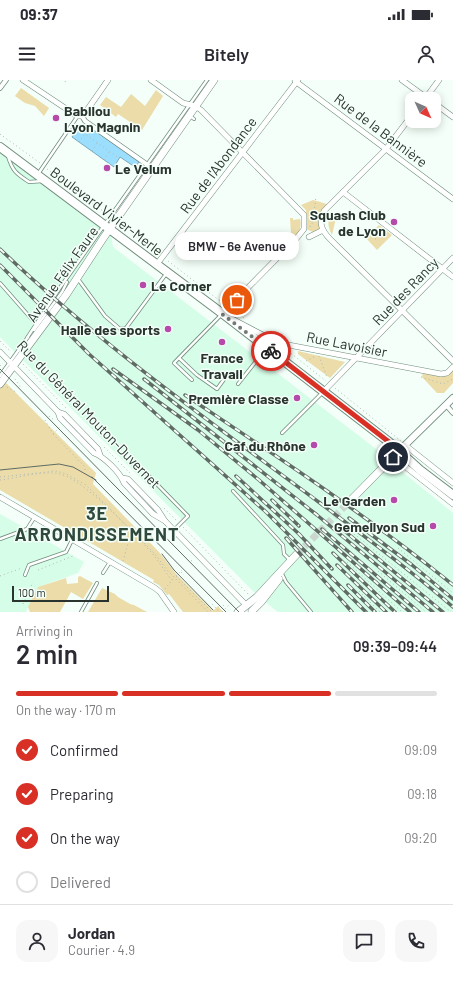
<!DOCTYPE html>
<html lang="en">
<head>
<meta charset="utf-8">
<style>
	body { margin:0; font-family:Barlow,sans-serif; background:#f7f7f7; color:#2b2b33; height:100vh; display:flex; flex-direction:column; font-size:15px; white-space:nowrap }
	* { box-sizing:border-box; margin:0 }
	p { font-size:13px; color:#7c7c81 }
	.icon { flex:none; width:22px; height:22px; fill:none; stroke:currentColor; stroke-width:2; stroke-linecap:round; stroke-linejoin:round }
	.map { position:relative; height:532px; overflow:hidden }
	.drawer { display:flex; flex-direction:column; background:#fff; flex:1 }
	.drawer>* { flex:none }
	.needle { width:26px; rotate:135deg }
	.fabs { position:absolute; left:405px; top:12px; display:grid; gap:8px }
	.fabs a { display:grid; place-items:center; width:36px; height:36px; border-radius:8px; background:#fff; box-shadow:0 2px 10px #0003; font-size:20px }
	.scale { position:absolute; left:12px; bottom:10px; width:97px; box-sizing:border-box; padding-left:4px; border:2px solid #28342d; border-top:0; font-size:11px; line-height:14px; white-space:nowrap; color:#28342d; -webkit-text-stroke:3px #f3fff8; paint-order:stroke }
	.pin { position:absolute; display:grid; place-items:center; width:34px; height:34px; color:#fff; margin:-17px; border:2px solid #fff; border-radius:50%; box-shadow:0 1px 4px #0007 }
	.courier { position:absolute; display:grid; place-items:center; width:40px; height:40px; margin:-20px; border:3px solid #d93025; border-radius:50%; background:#fff; color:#222; box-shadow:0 1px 5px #0007 }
	.bubble { position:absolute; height:28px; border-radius:12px; background:#fff; box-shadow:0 2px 10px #0003; font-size:13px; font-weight:600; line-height:28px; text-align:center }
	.head em { font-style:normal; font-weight:600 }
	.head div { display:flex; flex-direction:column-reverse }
	.head { display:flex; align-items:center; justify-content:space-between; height:68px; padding:0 16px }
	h1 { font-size:26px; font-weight:600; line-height:30px }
	.bar { display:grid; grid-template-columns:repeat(4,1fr); gap:6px 4px; align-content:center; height:48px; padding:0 16px }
	.bar i { height:5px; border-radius:3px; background:#e1e1e2 }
	.bar .on { background:#d93025 }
	.bar p { grid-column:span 4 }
	.line { display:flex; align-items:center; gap:10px; padding:0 16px; border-top:1px solid #e1e1e2 }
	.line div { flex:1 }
	.round { display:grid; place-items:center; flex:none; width:42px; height:42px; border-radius:12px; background:#f7f7f7 }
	ol { padding:0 16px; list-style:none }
	li { display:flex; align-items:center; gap:12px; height:44px }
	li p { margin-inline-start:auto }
	li .icon { padding:4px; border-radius:50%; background:#d93025; color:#fff; stroke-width:4 }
	li:last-child { color:#7c7c81 }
	li i { width:22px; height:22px; border:2px solid #e1e1e2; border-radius:50% }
	.status { display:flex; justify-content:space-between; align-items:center; height:28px; padding:0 20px; background:#fff; direction:ltr }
	.status svg { height:11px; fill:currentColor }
	header { display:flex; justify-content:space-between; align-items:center; height:52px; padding:0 16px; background:#fff; font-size:18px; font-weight:600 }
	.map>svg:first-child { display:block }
</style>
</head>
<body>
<div class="status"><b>09:37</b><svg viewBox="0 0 49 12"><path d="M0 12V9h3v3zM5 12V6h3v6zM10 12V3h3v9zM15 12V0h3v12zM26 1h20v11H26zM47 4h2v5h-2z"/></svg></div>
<header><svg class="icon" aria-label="menu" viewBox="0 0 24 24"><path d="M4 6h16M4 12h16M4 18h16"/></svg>Bitely<svg class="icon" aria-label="person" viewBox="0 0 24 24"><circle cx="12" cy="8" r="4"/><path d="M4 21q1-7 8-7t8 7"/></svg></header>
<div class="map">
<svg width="453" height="532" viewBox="0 0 453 532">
	<rect width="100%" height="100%" fill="#f3fff8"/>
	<!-- built -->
	<g fill="#d6fde7">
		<path d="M0,63L110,148L113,167L376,369L379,373L453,433V532H278L259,517L0,257Z"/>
		<path d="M0,434L84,482L78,493L38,507L26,532H0Z"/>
	</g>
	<!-- green -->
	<g fill="#ebdca9">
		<path d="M21,8L49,28L44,36L35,26L25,23L15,16Z"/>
		<path d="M156,10L163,16L142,50L118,34L116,37L100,25L106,17L121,27L131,14L145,26Z"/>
		<path d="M313,120L327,124L320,136L319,149L313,152L306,149V130L301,125Z"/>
		<path d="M333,131L336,138L332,155C327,146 327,139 333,131Z"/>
		<path d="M290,138H293V140L300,139C302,147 299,152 295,159L291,153Z"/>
		<path d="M379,145L392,155L377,170L366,158Z"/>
		<path d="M298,271L345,282L330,298L298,274Z"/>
		<path d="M453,289V303L444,313H437L422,297L423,292L445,296Z"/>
		<path d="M4,301L96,393L93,404L159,472L177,495L213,531L218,526L223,532H183L169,514L167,515L159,505L153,502L154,500L0,410V307Z"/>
		<path d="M80,496L93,503L83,519L71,512L60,532H30L28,527L38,507L66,498L67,504L78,503V497Z"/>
		<path d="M102,508L115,514L118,517L130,524L134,525L147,532H88Z"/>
	</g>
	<!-- water -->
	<path fill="#9cdefd" stroke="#79abbf" d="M87,45L139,82L135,87L120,77L114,87L72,57L78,48L82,51Z"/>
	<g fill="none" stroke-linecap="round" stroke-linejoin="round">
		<!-- secondary-tunnel -->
		<path stroke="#cad6cf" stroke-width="7" stroke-dasharray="7 3.5" stroke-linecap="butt" d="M297,474L349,422"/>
		<defs>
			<g id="service">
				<path d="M190,36L194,39"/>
				<path d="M8,76C12,91 17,94 29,102L43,101"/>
				<path d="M38,94L77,37"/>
				<path d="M78,199L105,236L120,249L126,248L166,194"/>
				<path d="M0,203L36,244"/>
				<path d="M34,250L62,212L67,202"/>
				<path d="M27,258L59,209L207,0"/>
				<path d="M179,278L197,295L217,309L225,298"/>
				<path d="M0,296L28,257"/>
				<path d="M192,300L174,283L221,235"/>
				<path d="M238,304L265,270"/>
				<path d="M282,353L323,312"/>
				<path d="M145,392L188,436L174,450"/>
				<path d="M233,411L283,465L284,474L290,480"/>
				<path d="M0,459L27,449L34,438"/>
				<path d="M103,493L110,482"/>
				<path d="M282,494L286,502L311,532"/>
				<path d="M25,495L29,485L66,472L72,460"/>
				<path d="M81,532L97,503"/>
			</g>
			<g id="pedestrian">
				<path d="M0,8L6,0"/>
				<path d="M82,36L85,41L152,88"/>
				<path d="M446,325L453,333"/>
			</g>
			<g id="minor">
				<path d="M23,0L77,36H82L85,33L108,0"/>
				<path d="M151,0L183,23L195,26L201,30L304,135V149L296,159L222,234"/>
				<path d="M402,0L428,19"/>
				<path d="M295,1L453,119"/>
				<path d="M425,19L439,0"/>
				<path d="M434,23L453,37"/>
				<path d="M412,35L386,69L324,131C318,143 322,151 330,159L453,281"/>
				<path d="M343,112L453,197"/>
				<path d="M309,157L323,150"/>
				<path d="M157,184L298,0"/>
				<path d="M234,240L278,263L441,294L447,293L453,287"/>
				<path d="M0,272L58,332L60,338L94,373C104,377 120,392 124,403L153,434L165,441"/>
				<path d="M323,312L453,178"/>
				<path d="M58,332L64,334L98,369L100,375"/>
				<path d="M389,363L393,377L453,424"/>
				<path d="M405,365L453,403"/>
				<path d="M122,398L128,399L158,430L165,441L246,525"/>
				<path d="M0,417L155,508L160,512L174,532"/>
			</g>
			<path id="tertiary" d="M398,372L453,318"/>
			<g id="secondary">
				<path d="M0,304L66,215L104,157L214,0"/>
				<path d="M349,422L398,372"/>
				<path d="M252,531L261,522L279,499"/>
				<path d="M238,532L257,517L297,474"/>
			</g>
			<path id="primary" d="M0,67L227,237L389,362L420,390L453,415"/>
		</defs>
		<!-- service casing -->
		<use href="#service" stroke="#718d7e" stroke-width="4"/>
		<!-- pedestrian casing -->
		<use href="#pedestrian" stroke="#718d7e" stroke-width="5.5"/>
		<!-- minor casing -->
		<use href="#minor" stroke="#718d7e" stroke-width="6"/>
		<!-- tertiary casing -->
		<use href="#tertiary" stroke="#718d7e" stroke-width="8"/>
		<!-- secondary casing -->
		<use href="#secondary" stroke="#718d7e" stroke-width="8"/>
		<!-- primary casing -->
		<use href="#primary" stroke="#718d7e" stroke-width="10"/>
		<!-- path -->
		<g stroke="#aebab3" stroke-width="1" stroke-dasharray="1 3" stroke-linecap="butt">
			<path d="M65,2L66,0"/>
			<path d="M0,54L40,83"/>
			<path d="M79,62L85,54L119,78"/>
			<path d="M92,71L97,63"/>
			<path d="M104,80L109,72"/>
			<path d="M47,89L107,134"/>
			<path d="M121,144L158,173"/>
			<path d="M310,147L313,142L316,116"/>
			<path d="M375,159L387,154"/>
			<path d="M168,181L224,224"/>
			<path d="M234,230L244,238"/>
			<path d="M0,261L11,272"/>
			<path d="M288,271L326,301"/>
			<path d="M319,276L327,297"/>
			<path d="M306,281L316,276"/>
			<path d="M23,284L67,329"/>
			<path d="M0,286L3,283"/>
			<path d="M421,297L443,304L453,299"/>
			<path d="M15,299L21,308"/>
			<path d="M7,307L16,312"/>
			<path d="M335,308L401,361"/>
			<path d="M49,336L54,340"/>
			<path d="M45,340L53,354L61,346"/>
			<path d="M53,354L85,387V391"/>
			<path d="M104,367L130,393"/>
			<path d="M0,397L56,391L66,394L86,405L155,474L167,490L208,532"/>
			<path d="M0,400C17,398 37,392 54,393C81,394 133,453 152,473C159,482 165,492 172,500"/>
			<path d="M164,428L176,440"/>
			<path d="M183,447L249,515"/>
			<path d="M348,449L451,532"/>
			<path d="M398,468L453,513"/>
			<path d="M123,481L131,453"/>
			<path d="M191,481L193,480"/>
			<path d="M347,482L402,532"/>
			<path d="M38,490L73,476"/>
			<path d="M378,491L426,532"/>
			<path d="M181,492L184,495"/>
			<path d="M0,496L22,488"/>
			<path d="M176,496L212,532"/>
			<path d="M176,496L182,490"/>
			<path d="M165,509L173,499"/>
			<path d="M359,511L380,532"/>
			<path d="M23,524L33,502"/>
			<path d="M212,524L218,530L217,532"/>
			<path d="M223,526L225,524"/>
			<path d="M222,532L233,521"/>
		</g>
		<!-- service -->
		<use href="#service" stroke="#fff" stroke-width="2.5"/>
		<!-- pedestrian -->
		<use href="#pedestrian" stroke="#fff" stroke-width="4"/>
		<!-- minor -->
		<use href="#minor" stroke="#fff" stroke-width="5"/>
		<!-- tertiary -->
		<use href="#tertiary" stroke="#fff" stroke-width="6"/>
		<!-- secondary -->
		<use href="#secondary" stroke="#fff" stroke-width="7"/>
		<!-- primary -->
		<use href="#primary" stroke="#fff" stroke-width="8"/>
		<!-- tram -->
		<g stroke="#5f6b64" stroke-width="1">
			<path d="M0,289L239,532"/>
			<path d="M0,390L59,384L73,387L96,400"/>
			<path d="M92,397L226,532"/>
			<path d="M162,474L174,490L213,530"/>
		</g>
		<defs>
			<g id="rail">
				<path d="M0,169C98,263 211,342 320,423C365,457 411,490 453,527"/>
				<path d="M0,185L89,274L266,432L366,532"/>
				<path d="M113,289L198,350L259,400L410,532"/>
				<path d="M144,299L317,435L433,532"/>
				<path d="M185,315C276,376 368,436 453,505"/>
				<path d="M236,396L299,454L332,489"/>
				<path d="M272,420L299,446"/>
				<path d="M349,438L412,485L453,519"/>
				<path d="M341,448L443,532"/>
				<path d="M322,449L419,532"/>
				<path d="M286,458L352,532"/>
				<path d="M333,473L395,532"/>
				<path d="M337,485L386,532"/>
				<path d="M348,505L375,532"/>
			</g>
		</defs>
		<!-- rail casing -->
		<use href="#rail" stroke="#5f6b64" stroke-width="3.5"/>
		<!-- rail -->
		<use href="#rail" stroke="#f3fff8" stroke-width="2" stroke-dasharray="6" stroke-linecap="butt"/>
	</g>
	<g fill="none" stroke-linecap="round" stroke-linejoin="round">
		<!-- done -->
		<path stroke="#6f7b74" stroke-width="4" stroke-dasharray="0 7.2" d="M237,220L222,234L271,271"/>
		<!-- route -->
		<path stroke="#d93025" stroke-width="5" d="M271,271L389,362L393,377"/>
	</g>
	<!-- markers -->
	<g fill="#b54aab" stroke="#f3fff8" stroke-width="1.5">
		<circle cx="56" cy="38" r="4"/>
		<circle cx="107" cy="88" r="4"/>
		<circle cx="394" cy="142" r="4"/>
		<circle cx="143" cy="205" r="4"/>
		<circle cx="168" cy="249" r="4"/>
		<circle cx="222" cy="262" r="4"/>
		<circle cx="297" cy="318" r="4"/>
		<circle cx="314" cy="365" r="4"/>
		<circle cx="394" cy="420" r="4"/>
		<circle cx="433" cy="446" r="4"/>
	</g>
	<g text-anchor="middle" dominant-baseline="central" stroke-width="3" stroke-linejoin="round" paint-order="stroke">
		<!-- poi labels -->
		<g font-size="14" font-weight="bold" fill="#28342d" stroke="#f3fff8" text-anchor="end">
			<text x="64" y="30" text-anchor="start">Babilou<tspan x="64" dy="16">Lyon Magnin</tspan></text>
			<text x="115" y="88" text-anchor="start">Le Velum</text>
			<text x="386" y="134">Squash Club<tspan x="386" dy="16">de Lyon</tspan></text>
			<text x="151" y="205" text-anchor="start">Le Corner</text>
			<text x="160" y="249">Halle des sports</text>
			<text x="222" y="277" text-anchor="middle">France<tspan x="222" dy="16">Travail</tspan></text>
			<text x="289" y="318">Première Classe</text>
			<text x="306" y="365">Caf du Rhône</text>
			<text x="386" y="420">Le Garden</text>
			<text x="425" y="446">Gemellyon Sud</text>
		</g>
		<!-- street labels -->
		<g font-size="14" fill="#28342d" stroke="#f3fff8">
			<text transform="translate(381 50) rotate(37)">Rue de la Bannière</text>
			<text transform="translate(218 85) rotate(-53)">Rue de l'Abondance</text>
			<text transform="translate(107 131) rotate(37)">Boulevard Vivier-Merle</text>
			<text transform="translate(62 194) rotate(-55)">Avenue Félix Faure</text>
			<text transform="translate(405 211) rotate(-46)">Rue des Rancy</text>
			<text transform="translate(347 264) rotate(11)">Rue Lavoisier</text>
			<text transform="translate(89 334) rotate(46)">Rue du Général Mouton-Duvernet</text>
		</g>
		<!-- district labels -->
		<g font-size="18" font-weight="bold" letter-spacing="1" fill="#2f493c" stroke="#f3fff8">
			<text x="97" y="433">3E<tspan x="97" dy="21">ARRONDISSEMENT</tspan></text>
		</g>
	</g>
</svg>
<div class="fabs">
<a><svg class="needle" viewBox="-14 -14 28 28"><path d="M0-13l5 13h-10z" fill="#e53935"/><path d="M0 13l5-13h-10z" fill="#7c7c81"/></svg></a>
</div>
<div class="scale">100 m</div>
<div class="pin" style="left:237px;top:220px;background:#ea580c"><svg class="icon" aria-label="bag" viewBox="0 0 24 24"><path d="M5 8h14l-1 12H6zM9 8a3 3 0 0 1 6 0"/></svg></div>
<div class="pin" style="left:393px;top:377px;background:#1f2937"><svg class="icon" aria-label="home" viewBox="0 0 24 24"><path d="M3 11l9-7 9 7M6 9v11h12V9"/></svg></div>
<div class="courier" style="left:271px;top:271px"><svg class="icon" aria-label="bike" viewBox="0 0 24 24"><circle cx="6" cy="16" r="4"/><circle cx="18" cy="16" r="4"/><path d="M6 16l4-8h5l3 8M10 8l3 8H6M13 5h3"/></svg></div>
<div class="bubble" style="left:175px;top:152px;width:124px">BMW - 6e Avenue</div>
</div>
<section class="drawer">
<div class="head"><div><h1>2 min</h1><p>Arriving in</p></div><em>09:39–09:44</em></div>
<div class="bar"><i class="on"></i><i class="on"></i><i class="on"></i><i></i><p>On the way · 170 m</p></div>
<ol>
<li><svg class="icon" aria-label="check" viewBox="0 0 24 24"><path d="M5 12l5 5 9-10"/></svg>Confirmed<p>09:09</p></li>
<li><svg class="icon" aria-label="check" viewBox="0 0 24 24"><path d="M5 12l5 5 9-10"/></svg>Preparing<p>09:18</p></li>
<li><svg class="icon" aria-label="check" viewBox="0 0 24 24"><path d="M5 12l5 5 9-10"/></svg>On the way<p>09:20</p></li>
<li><i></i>Delivered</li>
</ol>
<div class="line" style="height:72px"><a class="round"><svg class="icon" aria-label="person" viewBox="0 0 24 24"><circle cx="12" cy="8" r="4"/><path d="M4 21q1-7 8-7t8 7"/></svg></a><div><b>Jordan</b><p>Courier · 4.9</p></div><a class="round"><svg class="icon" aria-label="chat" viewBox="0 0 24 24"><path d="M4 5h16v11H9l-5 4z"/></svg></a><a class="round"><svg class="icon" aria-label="phone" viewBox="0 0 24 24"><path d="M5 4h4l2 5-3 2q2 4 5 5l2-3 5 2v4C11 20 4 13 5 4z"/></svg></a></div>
</section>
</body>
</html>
